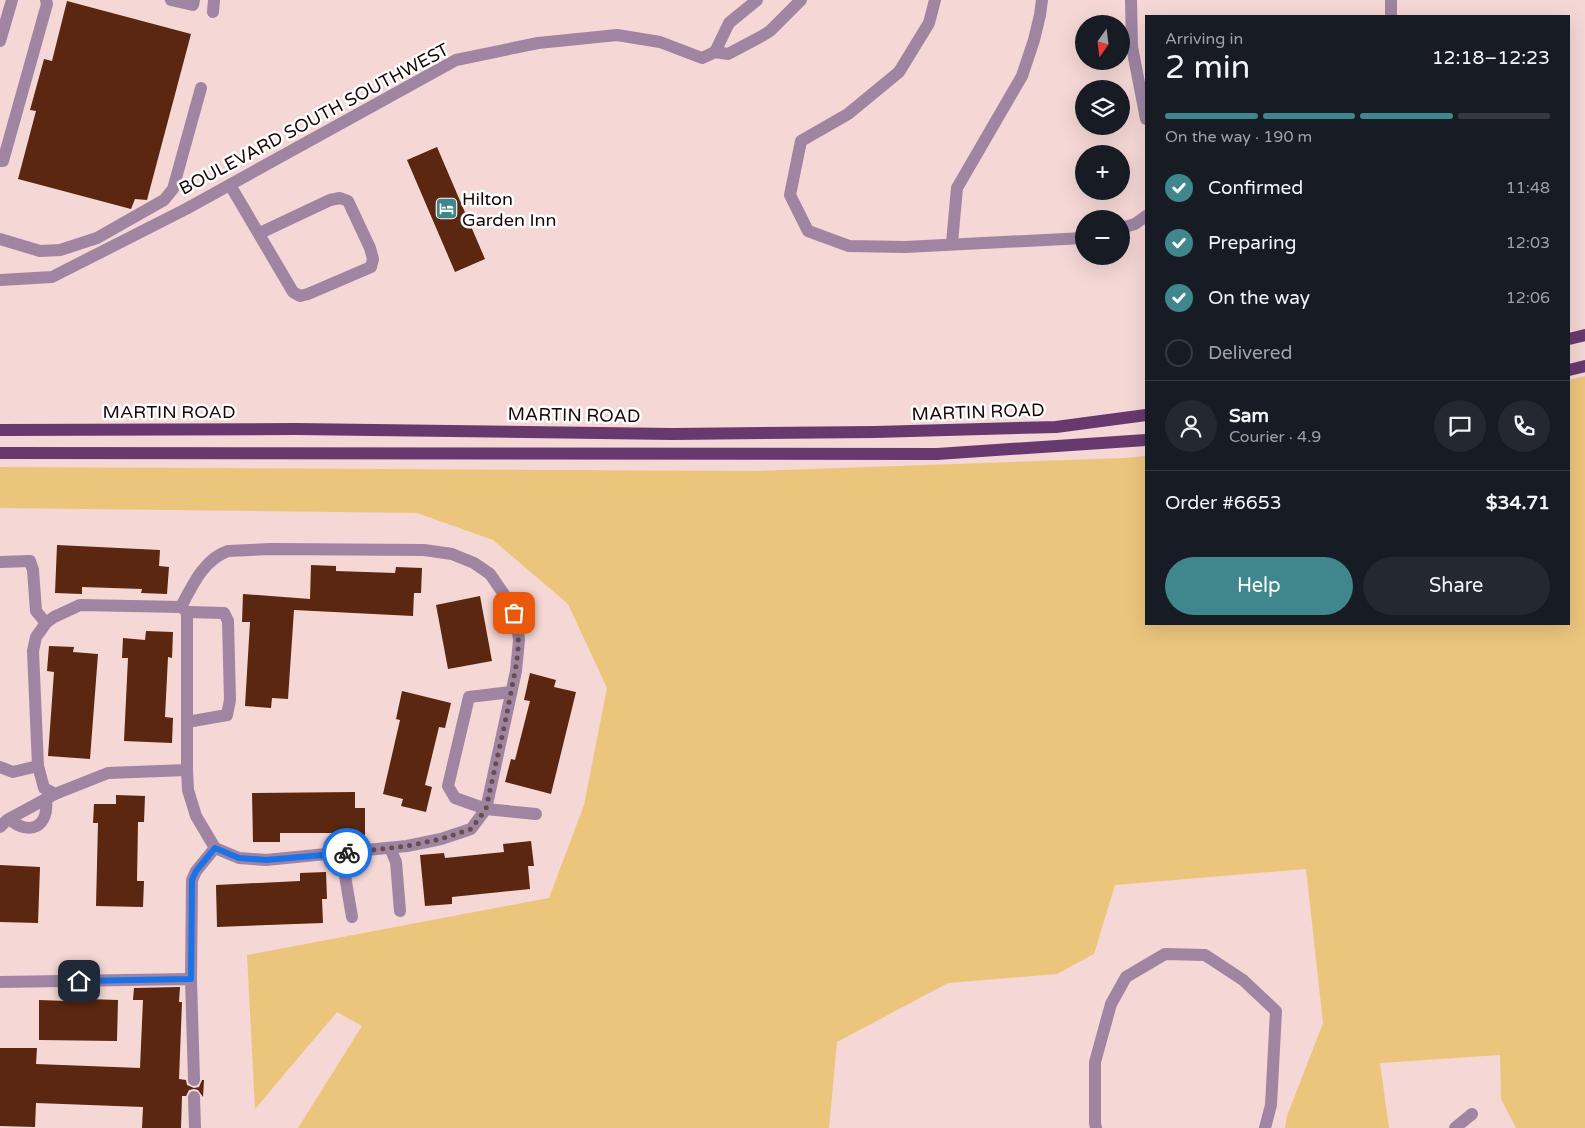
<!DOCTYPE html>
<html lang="en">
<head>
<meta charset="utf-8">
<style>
	body { margin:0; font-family:"Varela Round",sans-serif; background:#242831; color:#f1f3f6; height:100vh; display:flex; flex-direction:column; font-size:19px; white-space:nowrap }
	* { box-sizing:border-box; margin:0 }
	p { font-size:16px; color:#9ea1a6 }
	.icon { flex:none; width:28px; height:28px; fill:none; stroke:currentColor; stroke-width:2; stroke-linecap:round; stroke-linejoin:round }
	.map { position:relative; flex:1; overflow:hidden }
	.sheet { position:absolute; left:1145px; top:15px; width:425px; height:610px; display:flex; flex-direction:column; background:#171b24; border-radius:0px; box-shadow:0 5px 20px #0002 }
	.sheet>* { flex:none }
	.needle { width:32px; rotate:194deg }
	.controls { position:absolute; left:1075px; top:15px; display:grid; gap:10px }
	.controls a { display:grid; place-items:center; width:55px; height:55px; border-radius:50%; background:#171b24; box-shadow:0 5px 20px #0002; font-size:25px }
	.pin { position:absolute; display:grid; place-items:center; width:42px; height:42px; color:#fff; margin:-21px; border-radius:10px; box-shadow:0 2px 8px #0006 }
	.courier { position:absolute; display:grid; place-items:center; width:50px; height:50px; margin:-25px; border:4px solid #1a73e8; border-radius:50%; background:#fff; color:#222; box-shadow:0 1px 6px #0007 }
	.headline em { font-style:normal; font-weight:600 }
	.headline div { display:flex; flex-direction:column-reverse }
	.headline { display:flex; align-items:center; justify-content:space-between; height:85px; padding:0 20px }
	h1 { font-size:32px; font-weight:600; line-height:38px }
	.bar { display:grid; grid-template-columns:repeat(4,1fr); gap:8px 5px; align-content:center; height:60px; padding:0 20px }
	.bar i { height:6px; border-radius:4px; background:#363941 }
	.bar .selected { background:#3f878d }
	.bar p { grid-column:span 4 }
	.line { display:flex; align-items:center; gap:12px; padding:0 20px; border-top:1px solid #363941 }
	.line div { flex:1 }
	.round { display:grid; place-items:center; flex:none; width:52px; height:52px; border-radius:26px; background:#242831 }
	ol { padding:0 20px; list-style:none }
	li { display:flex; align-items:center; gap:15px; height:55px }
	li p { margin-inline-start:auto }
	li .icon { padding:5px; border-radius:50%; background:#3f878d; color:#fff; stroke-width:4 }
	li:last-child { color:#9ea1a6 }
	li i { width:28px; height:28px; border:2px solid #363941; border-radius:50% }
	.button { display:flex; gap:10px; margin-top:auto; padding:10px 20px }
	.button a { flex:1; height:58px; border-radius:30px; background:#3f878d; color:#fff; font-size:20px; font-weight:600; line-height:58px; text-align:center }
	.button a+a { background:#242831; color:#f1f3f6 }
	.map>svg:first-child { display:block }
</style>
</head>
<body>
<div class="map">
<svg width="1585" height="1128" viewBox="0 0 1585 1128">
	<rect width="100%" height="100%" fill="#f5d7d5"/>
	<!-- green -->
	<path fill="#ecc57c" d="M1585,376V1128H1516L1501,1099L1500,1055L1380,1063L1389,1128H1285L1287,1116L1323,1023L1306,869L1115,885L1094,954L1057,974L948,983L837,1042L829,1128H298L362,1026L337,1012L255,1109L247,955L549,898L584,805L607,688L568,604L493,540L417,513L0,508V467L757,471L1123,458L1146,456V624H1569V380Z"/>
	<!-- building -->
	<g fill="#5b2710">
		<path d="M67,1L191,34L147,200L135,199L131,209L18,179L36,111L30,110L44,59L52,61Z"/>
		<path d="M437,147L485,259L455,272L407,160Z"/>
		<path d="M57,545L160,550L159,566L169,567L167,594L141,593L142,589L82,587V594L55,593Z"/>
		<path d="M311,565L336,566V571L395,573L396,567L422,568L421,593H414L413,616L294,610L288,699L272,698L271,708L245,706L250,622H242L243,594L310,599Z"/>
		<path d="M480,596L492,661L448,669L436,605Z"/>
		<path d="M146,631L173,632L172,658L168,657L165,717L173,718L172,743L124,741L128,658H122L123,638L145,640Z"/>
		<path d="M49,646L74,647L73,652L98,654L90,759L48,756L54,672L47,671Z"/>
		<path d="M530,673L556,680L554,687L576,692L551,794L505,782L511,759L515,760L530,701L524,700Z"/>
		<path d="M402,691L451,703L445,728L439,727L425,785L432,787L426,812L401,806L403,799L383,794L400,720L396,719Z"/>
		<path d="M355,792V808H365V835H339V833H280V842H253L252,793Z"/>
		<path d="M116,795L145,796L144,822H138L137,881H144L143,907L96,906L98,823H93L94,804H116Z"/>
		<path d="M531,841L534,866H528L530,889L452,897V904L425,906L420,855L444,853L445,858L504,852L503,844Z"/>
		<path d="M0,865L40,867L38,923L0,922Z"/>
		<path d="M326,872L327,899H322L323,923L217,927L216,885L300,881V873Z"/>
		<path d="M180,987L179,1002H182L179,1079L186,1080L187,1085L194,1088L199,1087L202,1080H204L203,1097L198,1090L194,1089L189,1090L186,1096H182L181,1128H142L143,1107L36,1103L35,1127L0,1126V1048H37L36,1064L140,1068L143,1000H133L134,988Z"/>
		<path d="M67,989H88V999L118,1000L117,1041L39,1040V1000L67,1001Z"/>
	</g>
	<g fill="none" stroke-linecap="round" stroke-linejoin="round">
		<!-- minor -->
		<g stroke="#9f85a2" stroke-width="12">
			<path d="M171,0L193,5L194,0"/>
			<path d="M935,0L929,23L899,72L848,114L801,141L790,195L808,231L849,246L905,247L1084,238"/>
			<path d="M1131,0L1132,47L1146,119"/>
			<path d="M1391,0V16"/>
			<path d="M213,12L214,0"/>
			<path d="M0,41L12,0"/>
			<path d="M715,52L729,23L757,0"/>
			<path d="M0,161H3L47,4L46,0"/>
			<path d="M230,185L293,292L300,296L308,294L371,267L373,259L370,248L348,201L340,198L330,200L260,233"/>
			<path d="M1121,228L1135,224L1146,216"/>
			<path d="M0,239L40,251L60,250L97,238L164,200L173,189L201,88"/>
			<path d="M952,243L957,188L1022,76L1034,40L1040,15L1042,0"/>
			<path d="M0,280L52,277L186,209L456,60L538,43L617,35L660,42L702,58L715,52L728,54L762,36L770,31L801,0"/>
			<path d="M0,562L30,561L33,570L36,611L46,623"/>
			<path d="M181,607C192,586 204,559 228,551L270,549L424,550L452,554L474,563L490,574L510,603L517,624L519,640L516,671L486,809L471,829L441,839L407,846L266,860L239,858L215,848"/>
			<path d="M511,692L469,697L448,786L455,798L486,809L536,814"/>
			<path d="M187,722L227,715L230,700L228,621L224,613L187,612"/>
			<path d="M0,767L13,772L38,766"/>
			<path d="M187,770L108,773L55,794L44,788L38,766L33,651L36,637L46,623L54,617L80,605L181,607L187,612V770L188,790L196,816L215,848L196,871L192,880L191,979"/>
			<path d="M9,819C31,837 49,826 46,799"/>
			<path d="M0,827L7,820L55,794"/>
			<path d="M390,848L396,862L400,911"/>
			<path d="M346,853L344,870L352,917"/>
			<path d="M0,982L191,979L194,1080"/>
			<path d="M194,1097L195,1128"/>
			<path d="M1096,1128L1095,1123V1062L1111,1004L1126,977L1165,954L1205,955L1243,980L1276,1011L1271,1105L1265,1128"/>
			<path d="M1455,1128L1472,1114"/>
		</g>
		<!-- major -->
		<g stroke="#68396e" stroke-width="12">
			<path d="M1569,339L1585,335"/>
			<path d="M1569,370L1585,366"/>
			<path d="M0,430L295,429L673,434L875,432L1056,427L1146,415"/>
			<path d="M0,453L937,454L1146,440"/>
		</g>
	</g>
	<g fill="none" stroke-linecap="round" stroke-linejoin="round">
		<!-- done -->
		<path stroke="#674e4d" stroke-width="5" stroke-dasharray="0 9" d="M347,853L407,846L441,839L471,829L486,809C494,770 504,731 511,692C516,666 523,640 514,613"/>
		<!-- route -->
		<path stroke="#1a73e8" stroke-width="6" d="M79,981L191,979L192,880L196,871L215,848L239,858L266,860L347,853"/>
	</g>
	<!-- icons -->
	<defs>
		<symbol id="hotel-square" viewBox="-11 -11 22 22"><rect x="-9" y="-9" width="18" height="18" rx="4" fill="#3f878d" stroke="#fff"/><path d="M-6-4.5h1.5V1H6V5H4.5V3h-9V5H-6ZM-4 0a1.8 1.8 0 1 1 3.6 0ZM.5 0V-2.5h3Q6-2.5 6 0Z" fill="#fff"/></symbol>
	</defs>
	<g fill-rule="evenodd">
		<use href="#hotel-square" x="434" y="196" width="25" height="25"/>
	</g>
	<g text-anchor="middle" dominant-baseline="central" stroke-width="5" stroke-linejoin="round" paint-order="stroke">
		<!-- street labels -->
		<g font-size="18" fill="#1a0404" stroke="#fff">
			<text transform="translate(314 119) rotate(-28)">BOULEVARD SOUTH SOUTHWEST</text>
			<text x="169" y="412">MARTIN ROAD</text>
			<text transform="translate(978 412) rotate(-2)">MARTIN ROAD</text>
			<text transform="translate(574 415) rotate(1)">MARTIN ROAD</text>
		</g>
		<!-- poi labels -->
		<g font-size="18" fill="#1a0404" stroke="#fff" text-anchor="start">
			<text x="462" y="199">Hilton<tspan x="462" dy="21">Garden Inn</tspan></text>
		</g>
	</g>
</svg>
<div class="controls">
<a><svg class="needle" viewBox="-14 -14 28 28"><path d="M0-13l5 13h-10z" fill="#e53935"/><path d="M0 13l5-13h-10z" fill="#9ea1a6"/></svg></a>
<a><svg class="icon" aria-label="layers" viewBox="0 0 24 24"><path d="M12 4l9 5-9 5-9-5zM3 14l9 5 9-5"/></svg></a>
<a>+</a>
<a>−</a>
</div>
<div class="pin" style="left:514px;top:613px;background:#ea580c"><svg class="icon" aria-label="bag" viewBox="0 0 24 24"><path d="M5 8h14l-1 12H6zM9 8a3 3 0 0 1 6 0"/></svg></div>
<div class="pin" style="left:79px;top:981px;background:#1f2937"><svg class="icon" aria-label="home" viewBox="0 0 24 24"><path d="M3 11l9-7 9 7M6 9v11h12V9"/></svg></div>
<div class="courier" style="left:347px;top:853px"><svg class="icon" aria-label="bike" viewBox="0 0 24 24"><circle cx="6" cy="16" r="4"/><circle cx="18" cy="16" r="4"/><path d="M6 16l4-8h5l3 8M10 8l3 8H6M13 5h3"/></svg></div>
<section class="sheet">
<div class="headline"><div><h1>2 min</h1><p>Arriving in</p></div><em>12:18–12:23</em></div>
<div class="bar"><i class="selected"></i><i class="selected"></i><i class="selected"></i><i></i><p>On the way · 190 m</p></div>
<ol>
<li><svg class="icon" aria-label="check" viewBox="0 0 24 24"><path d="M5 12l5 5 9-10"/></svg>Confirmed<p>11:48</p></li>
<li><svg class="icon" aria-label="check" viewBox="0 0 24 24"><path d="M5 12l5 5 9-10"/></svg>Preparing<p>12:03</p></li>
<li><svg class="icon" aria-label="check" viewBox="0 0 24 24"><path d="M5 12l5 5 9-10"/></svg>On the way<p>12:06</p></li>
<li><i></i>Delivered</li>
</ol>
<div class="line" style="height:90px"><a class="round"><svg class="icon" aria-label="person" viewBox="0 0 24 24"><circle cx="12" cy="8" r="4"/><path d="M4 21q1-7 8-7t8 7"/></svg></a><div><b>Sam</b><p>Courier · 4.9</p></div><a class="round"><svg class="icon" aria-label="chat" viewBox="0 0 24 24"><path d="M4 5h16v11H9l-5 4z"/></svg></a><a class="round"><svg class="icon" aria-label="phone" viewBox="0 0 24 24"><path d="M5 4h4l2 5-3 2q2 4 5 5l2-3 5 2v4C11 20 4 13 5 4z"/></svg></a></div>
<div class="line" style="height:65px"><div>Order #6653</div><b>$34.71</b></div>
<div class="button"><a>Help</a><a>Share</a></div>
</section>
</div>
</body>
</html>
